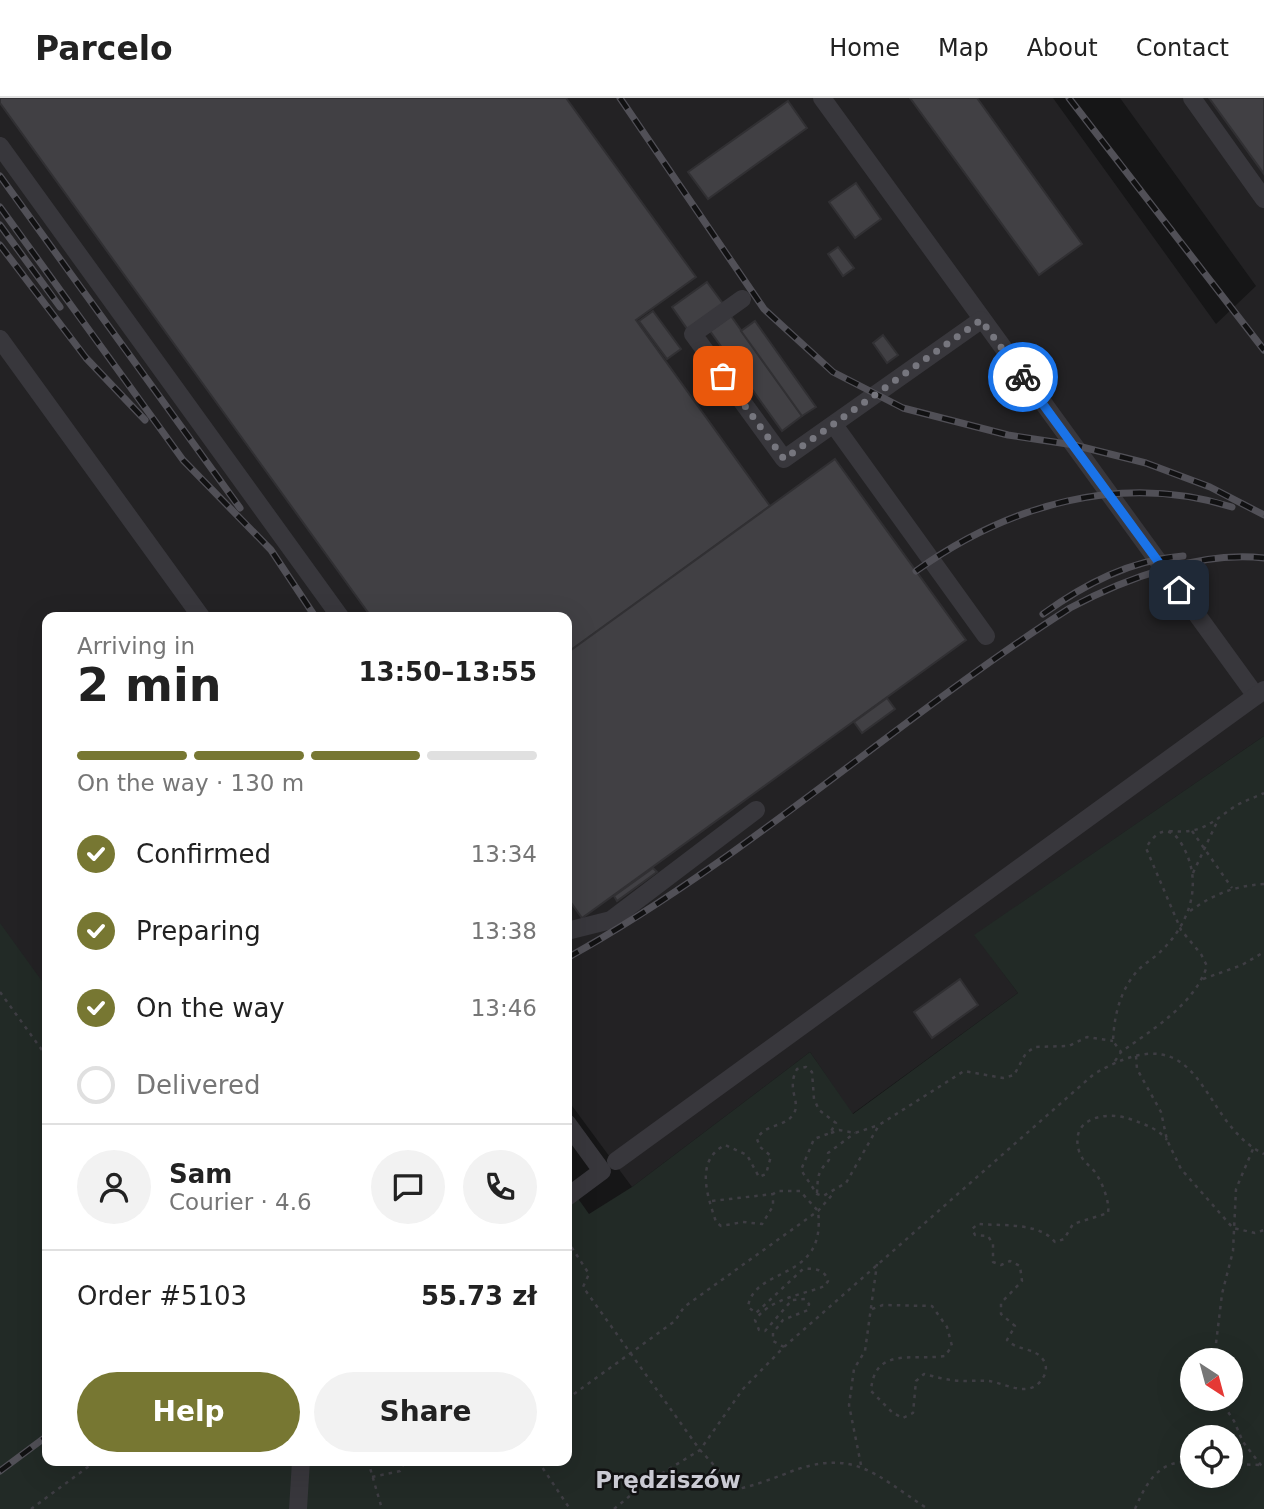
<!DOCTYPE html>
<html lang="en">
<head>
<meta charset="utf-8">
<style>
	body { margin:0; font-family:"DejaVu Sans",sans-serif; background:#f2f2f2; color:#222; height:100vh; display:flex; flex-direction:column; font-size:26px; white-space:nowrap }
	* { box-sizing:border-box; margin:0 }
	p { font-size:23px; color:#767676 }
	.icon { flex:none; width:38px; height:38px; fill:none; stroke:currentColor; stroke-width:2; stroke-linecap:round; stroke-linejoin:round }
	.map { position:relative; flex:1; overflow:hidden }
	.side { position:absolute; left:42px; top:514px; width:530px; height:854px; display:flex; flex-direction:column; background:#fff; border-radius:14px; box-shadow:0 7px 28px #0002 }
	.side>* { flex:none }
	.needle { width:46px; rotate:144deg }
	.controls { position:absolute; left:1180px; top:1250px; display:grid; gap:14px }
	.controls a { display:grid; place-items:center; width:63px; height:63px; border-radius:50%; background:#fff; box-shadow:0 7px 28px #0002; font-size:35px }
	.pin { position:absolute; display:grid; place-items:center; width:60px; height:60px; color:#fff; margin:-30px; border-radius:14px; box-shadow:0 4px 10px #0006 }
	.courier { position:absolute; display:grid; place-items:center; width:70px; height:70px; margin:-35px; border:5px solid #1a73e8; border-radius:50%; background:#fff; color:#222; box-shadow:0 2px 9px #0007 }
	.summary em { font-style:normal; font-weight:700 }
	.summary div { display:flex; flex-direction:column-reverse }
	.summary { display:flex; align-items:center; justify-content:space-between; height:119px; padding:0 35px }
	h1 { font-size:46px; font-weight:700; line-height:52px }
	.bar { display:grid; grid-template-columns:repeat(4,1fr); gap:10px 7px; align-content:center; height:84px; padding:0 35px }
	.bar i { height:9px; border-radius:5px; background:#e0e0e0 }
	.bar .active { background:#777732 }
	.bar p { grid-column:span 4 }
	.line { display:flex; align-items:center; gap:18px; padding:0 35px; border-top:2px solid #e0e0e0 }
	.line div { flex:1 }
	.round { display:grid; place-items:center; flex:none; width:74px; height:74px; border-radius:37px; background:#f2f2f2 }
	ol { padding:0 35px; list-style:none }
	li { display:flex; align-items:center; gap:21px; height:77px }
	li p { margin-inline-start:auto }
	li .icon { padding:7px; border-radius:50%; background:#777732; color:#fff; stroke-width:4 }
	li:last-child { color:#767676 }
	li i { width:38px; height:38px; border:4px solid #e0e0e0; border-radius:50% }
	.primary-button { display:flex; gap:14px; margin-top:auto; padding:14px 35px }
	.primary-button a { flex:1; height:80px; border-radius:42px; background:#777732; color:#fff; font-size:28px; font-weight:700; line-height:80px; text-align:center }
	.primary-button a+a { background:#f2f2f2; color:#222 }
	header { display:flex; align-items:center; gap:42px; box-sizing:border-box; height:98px; padding:0 35px; background:#fff; border-bottom:2px solid #e0e0e0 }
	header strong { font-size:33px }
	nav { display:flex; gap:38px; margin-inline-start:auto; font-size:24px }
	.map>svg:first-child { display:block }
</style>
</head>
<body>
<header>
<strong>Parcelo</strong>
<nav><a>Home</a><a>Map</a><a>About</a><a>Contact</a></nav>
</header>
<div class="map">
<svg width="1264" height="1411" viewBox="0 0 1264 1411">
	<rect width="100%" height="100%" fill="#161617"/>
	<!-- built -->
	<path fill="#232224" d="M0,0H1053L1216,226L1256,188L1120,0H1264V638L975,837L1018,895L852,1016L810,954L632,1089L567,1001V520H47V927L0,862Z"/>
	<!-- green -->
	<path fill="#222a26" fill-rule="evenodd" d="M1264,638V1411H0V825L47,890V1363H567V1085L589,1116L632,1089L810,954L853,1016L1018,895L974,837ZM1192,1262H1230V1300H1192ZM1192,1339H1230V1377H1192Z"/>
	<!-- building -->
	<g fill="#414044" stroke="#313033" stroke-width="2">
		<path d="M0,0H566L696,179L636,222L770,408L567,555V520H372L0,5Z"/>
		<path d="M910,0H977L1082,146L1039,177Z"/>
		<path d="M1209,0H1264V76Z"/>
		<path d="M788,3L807,30L708,101L688,74Z"/>
		<path d="M856,85L881,121L855,140L829,104Z"/>
		<path d="M838,149L854,170L843,178L828,156Z"/>
		<path d="M707,184L724,207L688,232L672,209Z"/>
		<path d="M653,213L681,251L667,261L639,223Z"/>
		<path d="M731,218L802,318L782,333L710,233Z"/>
		<path d="M755,223L816,309L802,318L741,233Z"/>
		<path d="M883,237L898,257L887,265L873,245Z"/>
		<path d="M835,361L966,542L582,820L567,799V555Z"/>
		<path d="M887,600L895,611L862,635L854,624Z"/>
		<path d="M653,770L657,774L617,803L614,798Z"/>
		<path d="M960,881L978,907L932,940L914,914Z"/>
	</g>
	<g fill="none" stroke-linecap="round" stroke-linejoin="round">
		<!-- path -->
		<g stroke="#3e3d43" stroke-width="2.5" stroke-dasharray="3.5 5" stroke-linecap="butt">
			<path d="M1169,733C1202,736 1209,726 1234,709C1243,703 1254,700 1264,695"/>
			<path d="M1192,733L1232,790"/>
			<path d="M1193,775L1217,724"/>
			<path d="M1190,813C1214,796 1234,788 1264,786"/>
			<path d="M1203,881L1242,867L1264,854"/>
			<path d="M0,894L47,959"/>
			<path d="M1136,958L1137,971L1161,1014L1167,1042L1181,1071L1233,1130L1255,1135L1264,1132"/>
			<path d="M1115,963L1121,954C1153,931 1194,907 1207,868L1201,856L1181,832L1146,750C1155,734 1169,725 1181,745C1205,784 1190,827 1158,856C1150,863 1140,868 1134,877C1119,896 1114,920 1113,943L1121,954"/>
			<path d="M831,1035L839,1032L855,1035L879,1027"/>
			<path d="M817,1095C818,1078 817,1075 829,1062L828,1055L855,1035"/>
			<path d="M712,1103L773,1096"/>
			<path d="M567,1142L589,1176L583,1189L700,1352L736,1391C744,1391 778,1379 787,1375C854,1349 874,1376 928,1411"/>
			<path d="M872,1211L883,1207L932,1208L947,1229L952,1248L945,1258C913,1263 874,1248 871,1293L893,1315L903,1320L913,1315L916,1283L924,1276C933,1278 942,1281 951,1282C963,1284 977,1282 989,1283C1008,1286 1031,1302 1044,1278C1046,1274 1047,1268 1044,1263C1036,1249 1017,1253 1007,1242L1015,1228L1001,1216V1205L1022,1183L1020,1168L1010,1163L1001,1167L993,1164V1146L988,1138L975,1137L972,1131L978,1126C1002,1128 1039,1124 1055,1144L1064,1141L1073,1126L1108,1115C1110,1104 1102,1084 1095,1074C1089,1067 1082,1063 1079,1053C1069,1019 1107,1013 1130,1021C1146,1027 1157,1030 1167,1042"/>
			<path d="M784,1249L773,1243V1235L783,1222L808,1212L809,1206L805,1201L792,1202L765,1233L759,1232L755,1222C771,1200 802,1197 825,1188L828,1183C825,1171 814,1170 803,1171L756,1215L748,1209C754,1167 827,1185 818,1113L800,1093H778L773,1096V1108L762,1126L743,1124L721,1128L716,1124C708,1099 694,1063 725,1047L747,1057L759,1079L766,1076L771,1058L760,1049L757,1041C765,1025 786,1030 794,1015C801,1004 786,991 797,971L806,969L812,974L814,1001L819,1012L836,1025L830,1035L814,1041L801,1072L817,1096L823,1098L846,1085L879,1027L964,973L1003,980L1014,977L1026,955L1035,949L1069,948L1087,939L1113,943"/>
			<path d="M1214,1262L1222,1196L1233,1153L1236,1091L1253,1051"/>
			<path d="M1219,1300L1234,1323L1243,1344L1264,1371"/>
			<path d="M567,1301L675,1223L684,1209L818,1113L832,1097"/>
			<path d="M368,1363L382,1411"/>
			<path d="M538,1363L570,1411"/>
			<path d="M1230,1366L1261,1367"/>
			<path d="M861,1367L849,1307L854,1271L865,1253L877,1166"/>
			<path d="M372,1379L400,1373L405,1363"/>
			<path d="M31,1411L96,1363"/>
			<path d="M614,1411L643,1387L700,1352L743,1291L784,1249L1094,976C1207,910 1196,1023 1264,1056"/>
			<path d="M1135,1411C1146,1385 1159,1361 1192,1364"/>
		</g>
		<!-- minor -->
		<g stroke="#38373c" stroke-width="18">
			<path d="M822,0L1256,598"/>
			<path d="M1192,0L1264,101"/>
			<path d="M0,48L341,520"/>
			<path d="M742,201L693,236L784,361L981,222"/>
			<path d="M0,241L202,520"/>
			<path d="M834,327L986,538"/>
			<path d="M567,833L611,822L756,712"/>
			<path d="M567,1025L602,1073L567,1099"/>
			<path d="M616,1063L1264,592"/>
			<path d="M298,1411L301,1363"/>
		</g>
		<defs>
			<g id="rail">
				<path d="M620,0L764,211L833,274L903,310L1008,337L1074,347L1146,365L1210,389L1264,417"/>
				<path d="M1069,0L1264,252"/>
				<path d="M0,78L240,410"/>
				<path d="M0,109L183,362L271,452L316,520"/>
				<path d="M0,127L60,209"/>
				<path d="M0,147L86,260L145,322"/>
				<path d="M916,473C1008,407 1121,374 1232,409"/>
				<path d="M1043,516C1085,486 1130,462 1183,458"/>
				<path d="M567,860C746,761 898,620 1070,510C1126,480 1199,453 1264,460"/>
				<path d="M0,1373L47,1338"/>
			</g>
		</defs>
		<!-- rail casing -->
		<use href="#rail" stroke="#515057" stroke-width="7"/>
		<!-- rail -->
		<use href="#rail" stroke="#111112" stroke-width="4.5" stroke-dasharray="13" stroke-linecap="butt"/>
	</g>
	<g fill="none" stroke-linecap="round" stroke-linejoin="round">
		<!-- done -->
		<path stroke="#76767e" stroke-width="7" stroke-dasharray="0 12.6" d="M723,278L784,361L981,222L1023,279"/>
		<!-- route -->
		<path stroke="#1a73e8" stroke-width="9" d="M1023,279L1179,492"/>
	</g>
	<g text-anchor="middle" dominant-baseline="central" stroke-width="5" stroke-linejoin="round" paint-order="stroke">
		<!-- neighbourhood labels -->
		<g font-size="23" font-weight="bold" fill="#cacad3" stroke="#111112">
			<text x="668" y="1382">Prędziszów</text>
		</g>
	</g>
</svg>
<div class="controls">
<a><svg class="needle" viewBox="-14 -14 28 28"><path d="M0-13l5 13h-10z" fill="#e53935"/><path d="M0 13l5-13h-10z" fill="#767676"/></svg></a>
<a><svg class="icon" aria-label="locate" viewBox="0 0 24 24"><circle cx="12" cy="12" r="6"/><path d="M12 2v4M12 18v4M2 12h4M18 12h4"/></svg></a>
</div>
<div class="pin" style="left:723px;top:278px;background:#ea580c"><svg class="icon" aria-label="bag" viewBox="0 0 24 24"><path d="M5 8h14l-1 12H6zM9 8a3 3 0 0 1 6 0"/></svg></div>
<div class="pin" style="left:1179px;top:492px;background:#1f2937"><svg class="icon" aria-label="home" viewBox="0 0 24 24"><path d="M3 11l9-7 9 7M6 9v11h12V9"/></svg></div>
<div class="courier" style="left:1023px;top:279px"><svg class="icon" aria-label="bike" viewBox="0 0 24 24"><circle cx="6" cy="16" r="4"/><circle cx="18" cy="16" r="4"/><path d="M6 16l4-8h5l3 8M10 8l3 8H6M13 5h3"/></svg></div>
<section class="side">
<div class="summary"><div><h1>2 min</h1><p>Arriving in</p></div><em>13:50–13:55</em></div>
<div class="bar"><i class="active"></i><i class="active"></i><i class="active"></i><i></i><p>On the way · 130 m</p></div>
<ol>
<li><svg class="icon" aria-label="check" viewBox="0 0 24 24"><path d="M5 12l5 5 9-10"/></svg>Confirmed<p>13:34</p></li>
<li><svg class="icon" aria-label="check" viewBox="0 0 24 24"><path d="M5 12l5 5 9-10"/></svg>Preparing<p>13:38</p></li>
<li><svg class="icon" aria-label="check" viewBox="0 0 24 24"><path d="M5 12l5 5 9-10"/></svg>On the way<p>13:46</p></li>
<li><i></i>Delivered</li>
</ol>
<div class="line" style="height:126px"><a class="round"><svg class="icon" aria-label="person" viewBox="0 0 24 24"><circle cx="12" cy="8" r="4"/><path d="M4 21q1-7 8-7t8 7"/></svg></a><div><b>Sam</b><p>Courier · 4.6</p></div><a class="round"><svg class="icon" aria-label="chat" viewBox="0 0 24 24"><path d="M4 5h16v11H9l-5 4z"/></svg></a><a class="round"><svg class="icon" aria-label="phone" viewBox="0 0 24 24"><path d="M5 4h4l2 5-3 2q2 4 5 5l2-3 5 2v4C11 20 4 13 5 4z"/></svg></a></div>
<div class="line" style="height:91px"><div>Order #5103</div><b>55.73 zł</b></div>
<div class="primary-button"><a>Help</a><a>Share</a></div>
</section>
</div>
</body>
</html>
